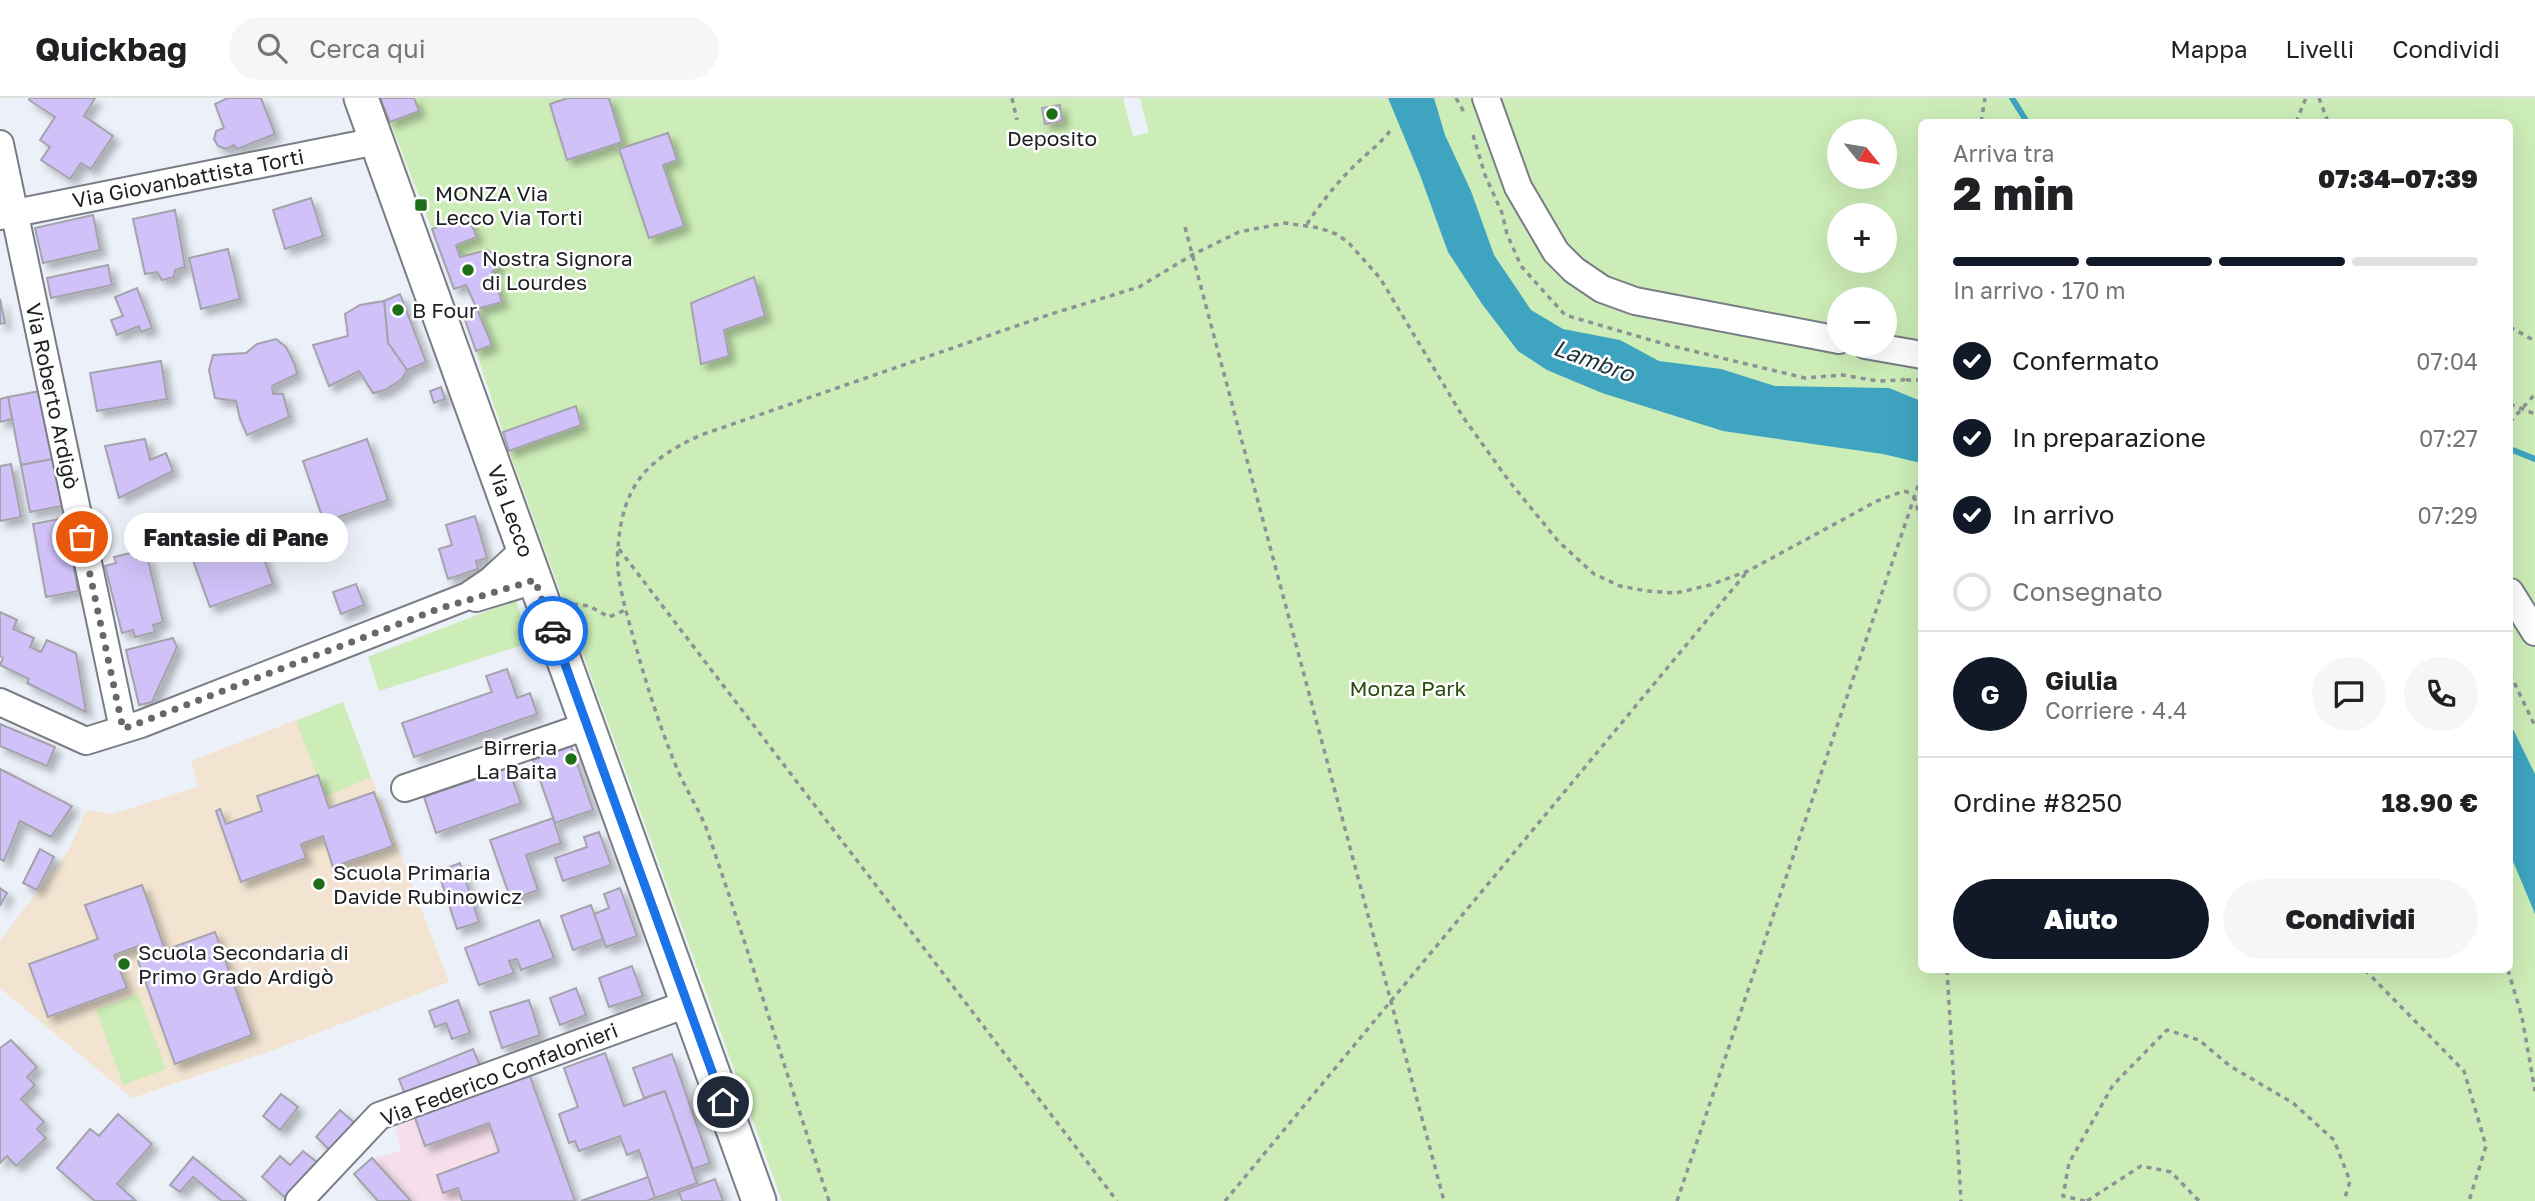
<!DOCTYPE html>
<html lang="it">
<head>
<meta charset="utf-8">
<style>
	body { margin:0; font-family:"Golos Text",sans-serif; background:#f6f6f6; color:#202124; height:100vh; display:flex; flex-direction:column; font-size:26px; white-space:nowrap }
	* { box-sizing:border-box; margin:0 }
	p { font-size:23px; color:#757577 }
	.icon { flex:none; width:38px; height:38px; fill:none; stroke:currentColor; stroke-width:2; stroke-linecap:round; stroke-linejoin:round }
	.map { position:relative; flex:1; overflow:hidden }
	.sheet { position:absolute; left:1918px; top:21px; width:595px; height:854px; display:flex; flex-direction:column; background:#fff; border-radius:10px; box-shadow:0 7px 28px #0002 }
	.sheet>* { flex:none }
	.needle { width:46px; rotate:120deg }
	.fabs { position:absolute; left:1827px; top:21px; display:grid; gap:14px }
	.fabs a { display:grid; place-items:center; width:70px; height:70px; border-radius:50%; background:#fff; box-shadow:0 7px 28px #0002; font-size:35px }
	.pin { position:absolute; display:grid; place-items:center; width:60px; height:60px; color:#fff; margin:-30px; border:4px solid #fff; border-radius:50%; box-shadow:0 2px 7px #0007 }
	.courier { position:absolute; display:grid; place-items:center; width:70px; height:70px; margin:-35px; border:5px solid #1a73e8; border-radius:50%; background:#fff; color:#222; box-shadow:0 2px 9px #0007 }
	.bubble { position:absolute; height:49px; border-radius:24px; background:#fff; box-shadow:0 7px 28px #0002; font-size:23px; font-weight:800; line-height:49px; text-align:center }
	.head em { font-style:normal; font-weight:800 }
	.head div { display:flex; flex-direction:column-reverse }
	.head { display:flex; align-items:center; justify-content:space-between; height:119px; padding:0 35px }
	h1 { font-size:46px; font-weight:800; line-height:52px }
	.bar { display:grid; grid-template-columns:repeat(4,1fr); gap:10px 7px; align-content:center; height:84px; padding:0 35px }
	.bar i { height:9px; border-radius:5px; background:#e0e0e0 }
	.bar .on { background:#111827 }
	.bar p { grid-column:span 4 }
	.line { display:flex; align-items:center; gap:18px; padding:0 35px; border-top:2px solid #e0e0e0 }
	.line div { flex:1 }
	.round { display:grid; place-items:center; flex:none; width:74px; height:74px; border-radius:37px; background:#f6f6f6 }
	ol { padding:0 35px; list-style:none }
	li { display:flex; align-items:center; gap:21px; height:77px }
	li p { margin-inline-start:auto }
	li .icon { padding:7px; border-radius:50%; background:#111827; color:#fff; stroke-width:4 }
	li:last-child { color:#757577 }
	li i { width:38px; height:38px; border:4px solid #e0e0e0; border-radius:50% }
	.action { display:flex; gap:14px; margin-top:auto; padding:14px 35px }
	.action a { flex:1; height:80px; border-radius:42px; background:#111827; color:#fff; font-size:28px; font-weight:800; line-height:80px; text-align:center }
	.action a+a { background:#f6f6f6; color:#202124 }
	header { display:flex; align-items:center; gap:42px; box-sizing:border-box; height:98px; padding:0 35px; background:#fff; border-bottom:2px solid #e0e0e0 }
	header strong { font-size:33px }
	nav { display:flex; gap:38px; margin-inline-start:auto; font-size:24px }
	.search { width:490px; height:63px; background:#f6f6f6; display:flex; align-items:center; gap:18px; box-sizing:border-box; padding:0 24px; border-radius:38px; color:#757577; font-size:26px }
	.map>svg:first-child { display:block }
</style>
</head>
<body>
<header>
<strong>Quickbag</strong>
<div class="search"><svg class="icon" aria-label="search" viewBox="0 0 24 24"><circle cx="10" cy="10" r="6"/><path d="M15 15l6 6"/></svg>Cerca qui</div>
<nav><a>Mappa</a><a>Livelli</a><a>Condividi</a></nav>
</header>
<div class="map">
<svg width="2535" height="1103" viewBox="0 0 2535 1103">
	<defs>
		<filter id="shadow"><feDropShadow dx="6" dy="6" stdDeviation="3.5" flood-color="#0004"/></filter>
	</defs>
	<rect width="100%" height="100%" fill="#ecf1f9"/>
	<!-- industrial -->
	<path fill="#f6dfeb" d="M528,973L575,1103H378L354,1076L372,1060L401,1053L394,1025Z"/>
	<!-- education -->
	<path fill="#f2e4d1" d="M343,604L449,884L271,953L132,1000L0,890V843L68,753L87,712L112,716L198,689L191,663Z"/>
	<!-- green -->
	<g fill="#ccedb7" fill-rule="evenodd">
		<path d="M414,0H568L550,6L567,62L622,44L609,0H1123L1133,38L1149,35L1140,0H2535V1103H782L509,353L581,327L577,309L503,334L476,253L491,246L477,211L502,204L492,174L498,169L495,157L487,152L460,159L456,147L477,139L468,119L432,131L390,24L419,13ZM1922,24H2510V872H1922ZM1839,33H1885V79H1839ZM668,35L677,62L663,67L684,128L619,51ZM1839,117H1885V163H1839ZM754,179L765,218L724,232L701,265L691,206ZM1839,201H1885V247H1839Z"/>
		<path d="M516,502L529,545L379,593L368,559Z"/>
		<path d="M343,604L371,679L325,699L296,623Z"/>
		<path d="M138,896L166,971L123,987L96,912Z"/>
	</g>
	<!-- water -->
	<g fill="#3ea4c0">
		<path d="M1388,0H1434L1445,37L1471,93L1494,157L1531,212L1563,231L1620,242L1659,263L1721,271L1775,288L1889,290L1921,303V365L1883,356L1723,333L1602,295L1547,272L1518,253L1482,206L1448,154L1420,77Z"/>
		<path d="M2510,625L2535,676V816L2510,756Z"/>
	</g>
	<g fill="none" stroke-linecap="round" stroke-linejoin="round">
		<!-- stream -->
		<g stroke="#3ea4c0" stroke-width="6">
			<path d="M2012,0L2027,24"/>
			<path d="M2510,351L2535,361"/>
		</g>
	</g>
	<!-- building -->
	<g fill="#d0c2f8" stroke="#a4a2aa" stroke-width="2" filter="url(#shadow)">
		<path d="M30,0H95L84,18L113,38L91,71L81,65L70,81L41,62L50,49L40,42L55,19L29,2Z"/>
		<path d="M228,0H261L275,36L237,51L234,47L226,51L218,48L214,41L216,33L224,30L215,6Z"/>
		<path d="M380,0H414L419,13L390,24Z"/>
		<path d="M568,0H609L622,44L567,62L550,6Z"/>
		<path d="M1060,7L1062,23L1045,26L1042,10Z"/>
		<path d="M668,35L677,62L663,67L684,128L649,140L619,51Z"/>
		<path d="M311,100L323,138L285,151L273,112Z"/>
		<path d="M175,112L185,169L175,172L174,179L162,182L157,174L145,176L133,121Z"/>
		<path d="M93,117L100,152L43,165L35,130Z"/>
		<path d="M468,119L477,139L456,147L460,159L487,152L495,157L498,169L492,174L502,204L477,211L466,187L454,191L432,131Z"/>
		<path d="M228,151L240,201L201,211L189,160Z"/>
		<path d="M108,167L112,187L51,200L47,180Z"/>
		<path d="M754,179L765,218L724,232L729,258L701,266L691,205Z"/>
		<path d="M137,190L152,230L141,234L139,228L117,237L111,222L123,218L115,199Z"/>
		<path d="M400,196L426,264L407,272L388,245L384,203Z"/>
		<path d="M0,201L5,225L0,226Z"/>
		<path d="M384,203L388,245L407,272L402,281L385,292L373,295L359,273L329,288L313,247L348,238L345,216L360,207Z"/>
		<path d="M477,211L492,247L476,253L463,216Z"/>
		<path d="M276,241L286,249L295,267L297,276L272,288L273,296H283L289,319L247,337L240,321L236,303L215,300L209,272L213,257L246,255L257,246Z"/>
		<path d="M161,263L167,301L97,313L90,275Z"/>
		<path d="M441,289L445,301L434,305L430,293Z"/>
		<path d="M40,293L53,361L21,367L8,299Z"/>
		<path d="M8,299L12,321L0,324V301Z"/>
		<path d="M576,308L581,327L509,353L503,334Z"/>
		<path d="M145,341L150,362L166,355L173,373L119,400L105,348Z"/>
		<path d="M367,341L388,402L324,424L303,363Z"/>
		<path d="M53,361L62,408L30,414L21,367Z"/>
		<path d="M11,366L21,419L0,423V368Z"/>
		<path d="M475,418L487,460L476,463L478,471L448,481L439,451L452,447L446,427Z"/>
		<path d="M65,420L78,493L46,499L33,426Z"/>
		<path d="M250,423L273,486L210,509L187,446Z"/>
		<path d="M135,454L137,461L147,458L163,524L153,527L155,534L135,539L133,532L122,535L105,468L116,465L114,459Z"/>
		<path d="M356,486L364,507L341,516L333,494Z"/>
		<path d="M0,514L17,522L13,531L34,540L30,549L41,554L47,542L76,555L86,614L27,585L29,581L0,567L3,560L0,558Z"/>
		<path d="M173,540L177,549L152,604L139,607L126,552Z"/>
		<path d="M507,571L517,600L530,595L537,616L414,659L402,625L492,594L486,578Z"/>
		<path d="M0,626L55,649L47,668L0,648Z"/>
		<path d="M571,648L593,712L555,725L533,662Z"/>
		<path d="M508,670L521,705L436,735L424,699Z"/>
		<path d="M0,671L72,708L51,739L20,723L4,763L0,761Z"/>
		<path d="M318,677L329,710L374,694L393,748L333,769L323,738L301,746L306,760L241,784L216,713L220,711L226,726L262,713L257,698Z"/>
		<path d="M553,720L561,745L526,757L538,792L511,802L490,742Z"/>
		<path d="M599,734L611,767L563,783L555,760L587,749L584,739Z"/>
		<path d="M40,751L54,759L37,792L23,785Z"/>
		<path d="M460,765L479,824L457,831L438,773Z"/>
		<path d="M142,787L165,852L215,834L252,937L175,966L138,863L143,861L138,848L114,857L127,890L48,919L29,866L98,841L85,807Z"/>
		<path d="M0,790L7,795L0,808Z"/>
		<path d="M620,790L637,838L606,849L594,816L609,810L604,796Z"/>
		<path d="M591,807L603,841L573,852L561,818Z"/>
		<path d="M539,822L554,860L521,872L517,861L509,863L514,875L479,887L465,850Z"/>
		<path d="M632,868L643,898L609,909L599,880Z"/>
		<path d="M576,890L586,917L560,927L550,900Z"/>
		<path d="M458,902L470,935L452,941L446,925L435,929L429,913Z"/>
		<path d="M529,902L540,937L502,950L490,914Z"/>
		<path d="M11,942L37,969L27,979L35,987L21,1001L44,1024L37,1031L46,1040L16,1068L7,1058L0,1065V950Z"/>
		<path d="M473,951L481,970L407,1001L399,981Z"/>
		<path d="M605,955L624,1008L665,993L697,1085L655,1100L639,1052L627,1057L620,1038L579,1053L575,1043L569,1045L559,1016L578,1009L564,970Z"/>
		<path d="M672,956L710,1065L693,1071L665,993L644,1000L633,970Z"/>
		<path d="M528,973L575,1103H462L458,1090L443,1095L437,1077L499,1054L489,1025L425,1048L413,1014Z"/>
		<path d="M281,996L298,1009L280,1032L263,1018Z"/>
		<path d="M340,1012L358,1028L333,1055L316,1039Z"/>
		<path d="M118,1016L152,1046L117,1086L136,1103H95L57,1070L90,1031L99,1038Z"/>
		<path d="M303,1053L319,1066L288,1102L262,1079L280,1058L290,1067Z"/>
		<path d="M193,1059L246,1103H222L193,1079L180,1094L170,1087Z"/>
		<path d="M372,1060L411,1103H378L354,1076Z"/>
		<path d="M648,1079L655,1100L646,1103H581Z"/>
		<path d="M715,1081L723,1103H682L679,1094Z"/>
	</g>
	<g fill="none" stroke-linecap="round" stroke-linejoin="round">
		<defs>
			<g id="minor">
				<path d="M1486,0L1518,89L1556,154L1574,172L1602,191L1635,203L1839,242"/>
				<path d="M0,46L123,631"/>
				<path d="M0,118L377,43"/>
				<path d="M1865,247L1922,257"/>
				<path d="M2510,494L2535,534"/>
				<path d="M476,500L535,482"/>
				<path d="M0,604L86,643L141,626L468,498L490,483L525,451"/>
				<path d="M405,690L587,628"/>
				<path d="M299,1103L379,1018L687,906"/>
			</g>
			<path id="major" d="M361,0L759,1103"/>
		</defs>
		<!-- minor casing -->
		<use href="#minor" stroke="#787c84" stroke-width="30"/>
		<!-- major casing -->
		<use href="#major" stroke="#787c84" stroke-width="37"/>
		<!-- path -->
		<g stroke="#8e9297" stroke-width="3.5" stroke-dasharray="5 5" stroke-linecap="butt">
			<path d="M1012,0L1017,22"/>
			<path d="M1456,0L1465,16"/>
			<path d="M2319,0L2328,24"/>
			<path d="M1981,24L1985,0"/>
			<path d="M2296,24L2306,0"/>
			<path d="M1473,37L1485,77L1502,115L1507,136L1521,168L1565,217L1668,247L1805,280L1842,277L1878,283L1903,282L1907,279"/>
			<path d="M1307,126C1320,106 1336,86 1353,69C1369,53 1380,47 1393,29"/>
			<path d="M1185,129L1444,1103"/>
			<path d="M2510,229L2535,243"/>
			<path d="M1906,282H1922"/>
			<path d="M2510,306L2535,316"/>
			<path d="M2510,324L2535,296"/>
			<path d="M1914,398L1919,416L1922,438"/>
			<path d="M619,451L1117,1103"/>
			<path d="M573,506L589,508L609,519L625,512"/>
			<path d="M2510,576L2535,628"/>
			<path d="M1947,872L1961,1103"/>
			<path d="M2365,872L2464,973L2486,1048L2469,1103"/>
			<path d="M2508,872L2522,919L2535,993"/>
			<path d="M829,1103C788,981 750,857 708,735C700,712 685,691 676,668C659,627 646,585 634,542C626,512 615,480 618,449C623,387 646,362 701,337L1048,217L1139,189L1192,157L1239,134L1285,125L1320,130L1336,136L1348,144L1380,180L1463,319L1509,383L1558,443L1594,476L1620,488L1647,493L1676,495L1710,487L1748,473L1877,403L1904,393L1914,396"/>
			<path d="M1225,1103L1746,475"/>
			<path d="M1677,1103L1922,376"/>
			<path d="M2085,1103L2063,1098L2069,1065L2113,987L2167,932L2199,942L2230,968L2293,1005L2334,1042L2350,1083L2344,1103"/>
			<path d="M2087,1103L2141,1068L2171,1074L2199,1103"/>
		</g>
		<!-- minor -->
		<use href="#minor" stroke="#fff" stroke-width="26"/>
		<!-- major -->
		<use href="#major" stroke="#fff" stroke-width="33"/>
	</g>
	<g fill="none" stroke-linecap="round" stroke-linejoin="round">
		<!-- done -->
		<path stroke="#65686d" stroke-width="7" stroke-dasharray="0 12.6" d="M82,439L123,631L438,511L535,482L553,533"/>
		<!-- route -->
		<path stroke="#1a73e8" stroke-width="9" d="M553,533L723,1004"/>
	</g>
	<!-- markers -->
	<g fill="#1c6f16" stroke="#fefefe" stroke-width="2.5">
		<circle cx="1052" cy="16" r="7"/>
		<rect x="414" y="100" width="14" height="14" rx="3.5"/>
		<circle cx="468" cy="172" r="7"/>
		<circle cx="398" cy="212" r="7"/>
		<circle cx="571" cy="661" r="7"/>
		<circle cx="319" cy="786" r="7"/>
		<circle cx="124" cy="866" r="7"/>
	</g>
	<g text-anchor="middle" dominant-baseline="central" stroke-width="5" stroke-linejoin="round" paint-order="stroke">
		<!-- poi labels -->
		<g font-size="21" fill="#1d1f22" stroke="#fefefe" text-anchor="start">
			<text x="1052" y="40" text-anchor="middle">Deposito</text>
			<text x="435" y="95">MONZA Via<tspan x="435" dy="24">Lecco Via Torti</tspan></text>
			<text x="482" y="160">Nostra Signora<tspan x="482" dy="24">di Lourdes</tspan></text>
			<text x="412" y="212">B Four</text>
			<text x="557" y="649" text-anchor="end">Birreria<tspan x="557" dy="24">La Baita</tspan></text>
			<text x="333" y="774">Scuola Primaria<tspan x="333" dy="24">Davide Rubinowicz</tspan></text>
			<text x="138" y="854">Scuola Secondaria di<tspan x="138" dy="24">Primo Grado Ardigò</tspan></text>
		</g>
		<!-- street labels -->
		<g font-size="21" fill="#1d1f22" stroke="#fefefe">
			<text transform="translate(188 80) rotate(-11)">Via Giovanbattista Torti</text>
			<text transform="translate(53 298) rotate(78)">Via Roberto Ardigò</text>
			<text transform="translate(511 413) rotate(70)">Via Lecco</text>
			<text transform="translate(499 976) rotate(-21)">Via Federico Confalonieri</text>
		</g>
		<!-- park labels -->
		<g font-size="21" fill="#2c4b0f" stroke="#fefefe">
			<text x="1408" y="590">Monza Park</text>
		</g>
		<!-- water labels -->
		<g font-size="23" font-style="italic" fill="#1c333a" stroke="#fefefe">
			<text transform="translate(1594 262) rotate(20)">Lambro</text>
		</g>
	</g>
</svg>
<div class="fabs">
<a><svg class="needle" viewBox="-14 -14 28 28"><path d="M0-13l5 13h-10z" fill="#e53935"/><path d="M0 13l5-13h-10z" fill="#757577"/></svg></a>
<a>+</a>
<a>−</a>
</div>
<div class="pin" style="left:82px;top:439px;background:#ea580c"><svg class="icon" aria-label="bag" viewBox="0 0 24 24"><path d="M5 8h14l-1 12H6zM9 8a3 3 0 0 1 6 0"/></svg></div>
<div class="pin" style="left:723px;top:1004px;background:#1f2937"><svg class="icon" aria-label="home" viewBox="0 0 24 24"><path d="M3 11l9-7 9 7M6 9v11h12V9"/></svg></div>
<div class="courier" style="left:553px;top:533px"><svg class="icon" aria-label="car" viewBox="0 0 24 24"><path d="M5 17H2v-5l4-1 3-4h7l3 4 3 1v5h-3M9 17h6M6 11h13"/><circle cx="7" cy="17" r="2"/><circle cx="17" cy="17" r="2"/></svg></div>
<div class="bubble" style="left:124px;top:415px;width:224px">Fantasie di Pane</div>
<section class="sheet">
<div class="head"><div><h1>2 min</h1><p>Arriva tra</p></div><em>07:34–07:39</em></div>
<div class="bar"><i class="on"></i><i class="on"></i><i class="on"></i><i></i><p>In arrivo · 170 m</p></div>
<ol>
<li><svg class="icon" aria-label="check" viewBox="0 0 24 24"><path d="M5 12l5 5 9-10"/></svg>Confermato<p>07:04</p></li>
<li><svg class="icon" aria-label="check" viewBox="0 0 24 24"><path d="M5 12l5 5 9-10"/></svg>In preparazione<p>07:27</p></li>
<li><svg class="icon" aria-label="check" viewBox="0 0 24 24"><path d="M5 12l5 5 9-10"/></svg>In arrivo<p>07:29</p></li>
<li><i></i>Consegnato</li>
</ol>
<div class="line" style="height:126px"><b class="round" style="background:#111827;color:#fff">G</b><div><b>Giulia</b><p>Corriere · 4.4</p></div><a class="round"><svg class="icon" aria-label="chat" viewBox="0 0 24 24"><path d="M4 5h16v11H9l-5 4z"/></svg></a><a class="round"><svg class="icon" aria-label="phone" viewBox="0 0 24 24"><path d="M5 4h4l2 5-3 2q2 4 5 5l2-3 5 2v4C11 20 4 13 5 4z"/></svg></a></div>
<div class="line" style="height:91px"><div>Ordine #8250</div><b>18.90 €</b></div>
<div class="action"><a>Aiuto</a><a>Condividi</a></div>
</section>
</div>
</body>
</html>
